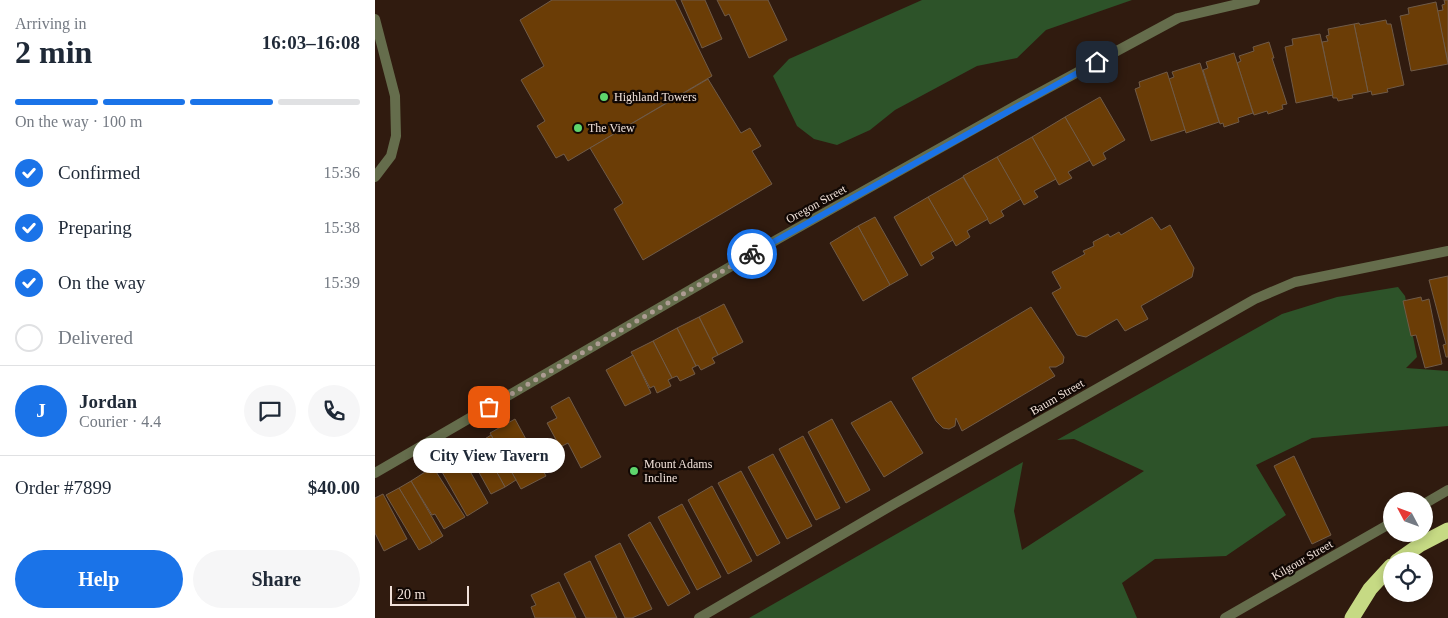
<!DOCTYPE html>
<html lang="en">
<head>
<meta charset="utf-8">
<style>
	body { margin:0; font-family:Georgia,serif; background:#f6f6f7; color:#1f2937; height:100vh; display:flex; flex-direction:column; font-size:19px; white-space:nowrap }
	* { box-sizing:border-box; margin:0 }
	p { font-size:16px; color:#747a83 }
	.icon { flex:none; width:28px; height:28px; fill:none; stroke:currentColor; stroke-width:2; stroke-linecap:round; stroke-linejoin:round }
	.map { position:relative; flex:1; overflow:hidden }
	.sheet { display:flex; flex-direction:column; background:#fff; width:375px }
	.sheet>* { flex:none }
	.needle { width:32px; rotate:311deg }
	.buttons { position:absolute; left:1008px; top:492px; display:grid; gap:10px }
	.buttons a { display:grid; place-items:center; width:50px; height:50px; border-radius:50%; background:#fff; box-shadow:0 2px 8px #0003; font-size:25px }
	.scale { position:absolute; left:15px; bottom:12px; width:79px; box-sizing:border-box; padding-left:5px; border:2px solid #f1e2da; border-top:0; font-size:14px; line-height:18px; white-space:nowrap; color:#f1e2da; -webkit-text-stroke:4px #110804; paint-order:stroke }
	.pin { position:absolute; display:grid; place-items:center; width:42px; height:42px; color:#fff; margin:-21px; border-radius:10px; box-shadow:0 2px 8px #0006 }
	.courier { position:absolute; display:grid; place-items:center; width:50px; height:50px; margin:-25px; border:4px solid #1a73e8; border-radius:50%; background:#fff; color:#222; box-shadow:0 1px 6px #0007 }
	.bubble { position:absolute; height:35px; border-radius:18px; background:#fff; box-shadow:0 2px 8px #0003; font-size:16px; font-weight:700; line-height:35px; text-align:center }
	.overview em { font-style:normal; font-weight:700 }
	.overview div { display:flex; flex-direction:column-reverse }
	.overview { display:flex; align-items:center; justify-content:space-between; height:85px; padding:0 15px }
	h1 { font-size:32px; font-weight:700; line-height:38px }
	.bar { display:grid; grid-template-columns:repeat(4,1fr); gap:8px 5px; align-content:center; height:60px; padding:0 15px }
	.bar i { height:6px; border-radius:4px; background:#e0e1e3 }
	.bar .selected { background:#1a73e8 }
	.bar p { grid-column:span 4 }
	.line { display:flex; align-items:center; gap:12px; padding:0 15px; border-top:1px solid #e0e1e3 }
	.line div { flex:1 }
	.round { display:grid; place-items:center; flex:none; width:52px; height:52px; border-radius:26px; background:#f6f6f7 }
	ol { padding:0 15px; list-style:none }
	li { display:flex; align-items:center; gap:15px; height:55px }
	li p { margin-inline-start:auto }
	li .icon { padding:5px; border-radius:50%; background:#1a73e8; color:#fff; stroke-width:4 }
	li:last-child { color:#747a83 }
	li i { width:28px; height:28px; border:2px solid #e0e1e3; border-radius:50% }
	.button { display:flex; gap:10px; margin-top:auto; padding:10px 15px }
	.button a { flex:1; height:58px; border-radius:30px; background:#1a73e8; color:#fff; font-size:20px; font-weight:700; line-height:58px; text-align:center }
	.button a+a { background:#f6f6f7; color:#1f2937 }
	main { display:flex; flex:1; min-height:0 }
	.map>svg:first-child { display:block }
</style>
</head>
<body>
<main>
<section class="sheet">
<div class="overview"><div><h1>2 min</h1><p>Arriving in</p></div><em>16:03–16:08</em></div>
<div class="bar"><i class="selected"></i><i class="selected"></i><i class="selected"></i><i></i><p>On the way · 100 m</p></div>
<ol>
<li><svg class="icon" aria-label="check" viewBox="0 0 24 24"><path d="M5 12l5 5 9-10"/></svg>Confirmed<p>15:36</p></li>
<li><svg class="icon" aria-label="check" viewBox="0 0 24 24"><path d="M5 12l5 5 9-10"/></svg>Preparing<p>15:38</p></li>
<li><svg class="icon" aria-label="check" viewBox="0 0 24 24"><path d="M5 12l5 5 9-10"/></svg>On the way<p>15:39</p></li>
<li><i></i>Delivered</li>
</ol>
<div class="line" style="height:90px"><b class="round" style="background:#1a73e8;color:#fff">J</b><div><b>Jordan</b><p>Courier · 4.4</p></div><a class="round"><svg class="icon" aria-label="chat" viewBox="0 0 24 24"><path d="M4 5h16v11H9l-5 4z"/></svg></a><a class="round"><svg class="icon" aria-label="phone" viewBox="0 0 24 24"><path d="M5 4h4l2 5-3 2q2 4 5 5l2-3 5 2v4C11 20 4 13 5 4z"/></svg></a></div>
<div class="line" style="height:65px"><div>Order #7899</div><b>$40.00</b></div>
<div class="button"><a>Help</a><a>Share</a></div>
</section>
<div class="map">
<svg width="1073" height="618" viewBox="0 0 1073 618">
	<rect width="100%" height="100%" fill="#301b0f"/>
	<!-- green -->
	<g fill="#2d5329">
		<path d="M547,0H757L671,30L642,58L602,66L520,110L495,130L462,145L439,139L422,126L398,76L414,59Z"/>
		<path d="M1023,287L1030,296L1042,357L1031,368L1073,371V426L937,438L881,465L911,515L851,556L780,559L747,583L762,618H374L648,462L639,511L647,550L769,471L699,439L682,440L907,314L962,297Z"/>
	</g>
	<!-- building -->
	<g fill="#6b3d06" stroke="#705b48">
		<path d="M177,0H300L337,76L193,161L189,154L181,158L162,126L170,121L146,80L169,66L145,20Z"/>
		<path d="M306,0H330L347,39L327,48Z"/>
		<path d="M342,0H393L412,40L374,58L354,14L350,16Z"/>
		<path d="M1069,0H1073V62L1062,11L1068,10L1067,5L1070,4Z"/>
		<path d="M1061,2L1073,64L1036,71L1025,16L1034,14L1033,8Z"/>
		<path d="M1011,20L1012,24H1016L1029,85L1012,89L1013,92L997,95L996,91L993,92L979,24L984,23L985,25Z"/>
		<path d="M979,24L993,92L977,95L978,98L963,101L962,98H958L947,42L953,41L951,36L954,35L953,29Z"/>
		<path d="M945,34L958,95L921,103L910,47L918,45L917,39Z"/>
		<path d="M894,42L899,58H897L912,104L907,105L908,109L893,114L892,111L879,115L862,63L866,61L864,56L879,51L878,47Z"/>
		<path d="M859,53L878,113L863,118L864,122L849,127L848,123L845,124L828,70L833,68L831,62Z"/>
		<path d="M825,63L844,122L811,133L794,79L799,77L797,72Z"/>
		<path d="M792,72L810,130L776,141L760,89L765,87L764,82Z"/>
		<path d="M333,79L366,133L375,128L386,146L377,151L397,184L268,260L239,209L248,203L215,148Z"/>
		<path d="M725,97L750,140L728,153L731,159L718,166L690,117Z"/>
		<path d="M690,117L715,160L693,172L697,178L684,185L657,137Z"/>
		<path d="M657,137L681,179L659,191L663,197L649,205L622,157Z"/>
		<path d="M622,157L646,199L626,211L629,216L615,224L588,176Z"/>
		<path d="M588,177L613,219L592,231L595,237L581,246L553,197Z"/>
		<path d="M553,197L578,240L556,253L559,258L546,266L519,217Z"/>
		<path d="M500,217L533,275L515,285L483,226Z"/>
		<path d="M777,217L786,230L795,225L819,268L817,277L766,306L773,319L750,331L742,319L711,337L702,335L677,293L686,288L677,272L710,254L708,251L719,246L718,242L733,234L735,237L744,232L746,235Z"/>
		<path d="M483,226L515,285L488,301L455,243Z"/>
		<path d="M1073,276V357H1071L1068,345L1071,344L1054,280Z"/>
		<path d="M1046,297L1047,301L1054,299L1067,364L1050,368L1041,335L1036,336L1028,301Z"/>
		<path d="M349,304L368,342L343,355L324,317Z"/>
		<path d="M656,307L689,357L688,363L681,367H674L680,376L587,431L581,418L580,426L574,429L568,428L561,421L537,378Z"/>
		<path d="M324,317L343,355L337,358L340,363L326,370L323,365L321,366L302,328Z"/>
		<path d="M302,328L321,366L317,368L320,374L305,381L302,376L297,378L278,341Z"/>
		<path d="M278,341L297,378L293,380L296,386L282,393L279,386L275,388L256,352Z"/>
		<path d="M258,355L276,393L250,406L231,370Z"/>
		<path d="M194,397L226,457L206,468L193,443L185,447L172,423L182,418L176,407Z"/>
		<path d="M516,401L548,453L509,477L476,423Z"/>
		<path d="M140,419L171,476L146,489L115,433Z"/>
		<path d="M457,419L495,490L471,503L433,432Z"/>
		<path d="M116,435L141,480L130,487L105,442Z"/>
		<path d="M428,436L465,508L441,520L404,449Z"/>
		<path d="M105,442L130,487L116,494L91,449Z"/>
		<path d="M83,450L113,503L92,516L62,463Z"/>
		<path d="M398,454L437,526L412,539L373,467Z"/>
		<path d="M919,456L956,535L937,544L899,466Z"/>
		<path d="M58,467L90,517L69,529L60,514L57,515L36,481Z"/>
		<path d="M366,471L405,543L382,556L343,483Z"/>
		<path d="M36,481L68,536L57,543L24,488Z"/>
		<path d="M337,486L377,561L353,574L313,500Z"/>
		<path d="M24,488L57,543L44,550L11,495Z"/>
		<path d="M8,494L32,539L9,551L0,533V498Z"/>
		<path d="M307,504L346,577L322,590L283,517Z"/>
		<path d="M275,522L315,593L293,606L253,535Z"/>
		<path d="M245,543L277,609L257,618H250L220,556Z"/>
		<path d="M215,561L242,618H211L189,574Z"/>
		<path d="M184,582L201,618H160L156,607L161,605L156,595Z"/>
	</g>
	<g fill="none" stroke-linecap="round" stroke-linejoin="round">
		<!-- lane -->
		<path stroke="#656d4c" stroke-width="10" d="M0,19L20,96L21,136L16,156L0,177"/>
		<!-- street -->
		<g stroke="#656d4c" stroke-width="10">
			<path d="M0,473L403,239L640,106L803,18L880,0"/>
			<path d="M1049,504L1073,490"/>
			<path d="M324,618L519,504L880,299L920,282L1073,251"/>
			<path d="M850,618L1016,523"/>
		</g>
		<!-- highway -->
		<g stroke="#c6da84" stroke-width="15">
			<path d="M1022,561L1046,544L1073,530"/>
			<path d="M977,618L995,589L1016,566"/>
		</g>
	</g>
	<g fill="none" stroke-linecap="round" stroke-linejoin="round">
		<!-- done -->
		<path stroke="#ad9c93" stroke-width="5" stroke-dasharray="0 9" d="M114,407L377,254"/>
		<!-- route -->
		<path stroke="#1a73e8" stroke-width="6" d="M377,254L722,62"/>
	</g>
	<!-- markers -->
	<g fill="#5ed56c" stroke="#110804" stroke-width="2">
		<circle cx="229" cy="97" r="5"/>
		<circle cx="203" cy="128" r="5"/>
		<circle cx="259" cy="471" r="5"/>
	</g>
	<g text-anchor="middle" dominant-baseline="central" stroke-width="4.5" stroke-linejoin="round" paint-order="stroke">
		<!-- poi labels -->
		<g font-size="12" fill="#f1e2da" stroke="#110804" text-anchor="start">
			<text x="239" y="97">Highland Towers</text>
			<text x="213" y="128">The View</text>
			<text x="269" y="464">Mount Adams<tspan x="269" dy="14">Incline</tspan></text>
		</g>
		<!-- street labels -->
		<g font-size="12" fill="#f1e2da" stroke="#110804">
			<text transform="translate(441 204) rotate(-29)">Oregon Street</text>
			<text transform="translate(682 397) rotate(-30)">Baum Street</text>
			<text transform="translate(927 560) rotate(-30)">Kilgour Street</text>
		</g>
	</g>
</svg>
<div class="buttons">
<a><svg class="needle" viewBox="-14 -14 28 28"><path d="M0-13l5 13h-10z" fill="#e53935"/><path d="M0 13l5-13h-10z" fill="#747a83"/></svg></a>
<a><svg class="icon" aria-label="locate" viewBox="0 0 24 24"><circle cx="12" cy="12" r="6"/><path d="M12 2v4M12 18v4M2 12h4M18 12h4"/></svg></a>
</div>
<div class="scale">20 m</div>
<div class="pin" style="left:114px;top:407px;background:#ea580c"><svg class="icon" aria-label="bag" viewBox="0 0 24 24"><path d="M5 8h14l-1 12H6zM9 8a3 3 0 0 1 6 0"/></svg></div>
<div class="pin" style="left:722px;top:62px;background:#1f2937"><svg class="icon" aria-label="home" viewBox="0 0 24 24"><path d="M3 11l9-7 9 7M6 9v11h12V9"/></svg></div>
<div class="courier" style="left:377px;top:254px"><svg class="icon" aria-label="bike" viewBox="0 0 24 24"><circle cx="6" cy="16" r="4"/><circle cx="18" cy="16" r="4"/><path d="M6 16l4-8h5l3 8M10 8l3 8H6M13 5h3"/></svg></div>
<div class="bubble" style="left:38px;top:438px;width:152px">City View Tavern</div>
</div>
</main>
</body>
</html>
